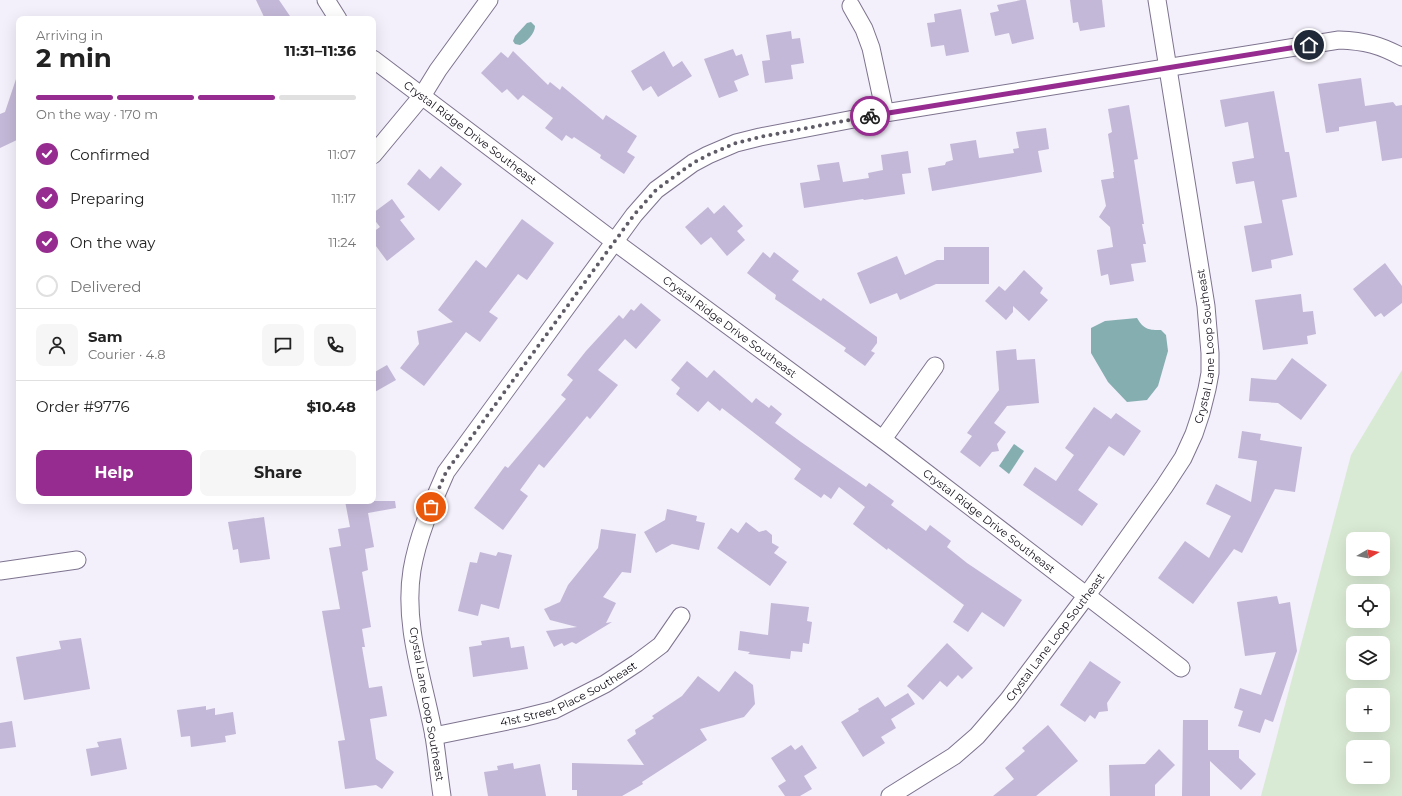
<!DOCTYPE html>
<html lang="en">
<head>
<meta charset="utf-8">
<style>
	body { margin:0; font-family:Montserrat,sans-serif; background:#f6f6f6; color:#222; height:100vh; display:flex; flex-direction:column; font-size:15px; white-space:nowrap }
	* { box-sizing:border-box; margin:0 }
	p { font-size:13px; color:#767676 }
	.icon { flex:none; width:22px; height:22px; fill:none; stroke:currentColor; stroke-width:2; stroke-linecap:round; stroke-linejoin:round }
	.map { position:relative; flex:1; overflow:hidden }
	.sheet { position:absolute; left:16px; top:16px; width:360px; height:488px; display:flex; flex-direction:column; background:#fff; border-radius:8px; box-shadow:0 4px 16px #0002 }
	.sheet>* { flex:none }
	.needle { width:26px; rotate:81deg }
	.controls { position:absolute; left:1346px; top:532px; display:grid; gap:8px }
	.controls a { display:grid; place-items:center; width:44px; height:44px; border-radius:8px; background:#fff; box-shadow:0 4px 16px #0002; font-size:20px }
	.pin { position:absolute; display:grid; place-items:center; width:34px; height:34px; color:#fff; margin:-17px; border:2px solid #fff; border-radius:50%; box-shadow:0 1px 4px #0007 }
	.courier { position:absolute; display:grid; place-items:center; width:40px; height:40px; margin:-20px; border:3px solid #962c8f; border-radius:50%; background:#fff; color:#222; box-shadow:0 1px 5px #0007 }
	.head em { font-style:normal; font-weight:700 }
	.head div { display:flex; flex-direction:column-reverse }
	.head { display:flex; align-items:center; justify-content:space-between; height:68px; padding:0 20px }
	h1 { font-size:26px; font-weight:700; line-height:30px }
	.bar { display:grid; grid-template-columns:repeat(4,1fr); gap:6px 4px; align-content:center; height:48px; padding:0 20px }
	.bar i { height:5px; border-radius:3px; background:#e0e0e0 }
	.bar .on { background:#962c8f }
	.bar p { grid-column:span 4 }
	.line { display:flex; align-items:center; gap:10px; padding:0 20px; border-top:1px solid #e0e0e0 }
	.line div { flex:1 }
	.round { display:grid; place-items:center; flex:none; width:42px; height:42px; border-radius:8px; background:#f6f6f6 }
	ol { padding:0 20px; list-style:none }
	li { display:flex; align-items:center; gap:12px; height:44px }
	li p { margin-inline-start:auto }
	li .icon { padding:4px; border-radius:50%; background:#962c8f; color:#fff; stroke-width:4 }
	li:last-child { color:#767676 }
	li i { width:22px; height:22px; border:2px solid #e0e0e0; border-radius:50% }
	.button { display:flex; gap:8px; margin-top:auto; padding:8px 20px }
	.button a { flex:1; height:46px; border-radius:8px; background:#962c8f; color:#fff; font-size:16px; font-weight:700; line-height:46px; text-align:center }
	.button a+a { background:#f6f6f6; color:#222 }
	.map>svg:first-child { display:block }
</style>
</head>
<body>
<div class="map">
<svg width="1402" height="796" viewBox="0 0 1402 796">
	<rect width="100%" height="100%" fill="#f3effb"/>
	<!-- green -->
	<path fill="#d9ead4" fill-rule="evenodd" d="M1402,370V796H1261L1351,455ZM1353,539H1383V569H1353ZM1353,591H1383V621H1353ZM1353,643H1383V673H1353ZM1353,695H1383V725H1353ZM1353,747H1383V777H1353Z"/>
	<!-- water -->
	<g fill="#85aeb1">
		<path d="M531,22L535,26C535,33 527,42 520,45L515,44L513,41L515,36L527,23Z"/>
		<path d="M1137,318C1144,330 1149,330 1161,330L1166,335L1168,351L1158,386L1147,400L1127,402L1108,382L1091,353V328L1105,321Z"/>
		<path d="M1014,444L1024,451L1009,474L999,466Z"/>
	</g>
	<!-- building -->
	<g fill="#c3b8d7">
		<path d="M256,0H279L292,19H265Z"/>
		<path d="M1021,0H1026L1034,39L1012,44L1009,33L995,36L990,13L999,11L997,5Z"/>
		<path d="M1070,0H1102L1105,27L1080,31L1078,22L1073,23Z"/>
		<path d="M961,9L969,52L946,56L944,45L931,47L927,23L935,22L934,14Z"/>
		<path d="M791,31L792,39L800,38L804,63L791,65L793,79L765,83L762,61L770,60L766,35Z"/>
		<path d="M733,49L736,56L742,54L749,75L734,81L738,91L719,98L704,59Z"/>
		<path d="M513,51L548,85L550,82L560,90L562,86L603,120L606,115L637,136L627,152L635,157L624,174L600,158L601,155L574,137L572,139L566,135L562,141L545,128L553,118L523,95L518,100L507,89L502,93L481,73L501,52L508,58Z"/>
		<path d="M664,51L673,67L682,61L692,76L658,97L651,86L643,91L631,71Z"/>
		<path d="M1361,78L1365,106L1393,102L1396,106L1402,105V158L1382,161L1376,121L1339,127V131L1326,133L1318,84Z"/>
		<path d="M16,79H19V139L0,148V114L5,112Z"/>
		<path d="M1274,91L1285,152H1289L1297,197L1282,200L1293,255L1271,260L1272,268L1252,272L1244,226L1262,223L1254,181L1236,184L1232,162L1254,158L1248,122L1225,127L1220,100Z"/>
		<path d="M1129,105L1138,159L1134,160L1144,224H1142L1146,244H1143L1146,262L1131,264L1134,281L1110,285L1108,274L1101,276L1097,250L1113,247L1110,227L1099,217L1106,206L1101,180L1114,178L1113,172H1114L1108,134L1112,132L1108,109Z"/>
		<path d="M1046,128L1049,149L1038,151L1042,172L932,191L928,168L945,165L946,162L953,160L950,144L976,140L979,158L1014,153L1013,149L1019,148L1016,132Z"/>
		<path d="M908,151L911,173L902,174L905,194L864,200L863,199L804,208L800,183L820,180L817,165L839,162L843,182L869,178L868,173L883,170L881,155Z"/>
		<path d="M441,166L462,184L439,211L407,184L419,169L430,179Z"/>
		<path d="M392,199L405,217L400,220L415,239L387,261L373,242V232L380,227L373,218V213Z"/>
		<path d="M724,205L743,226L737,231L745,240L727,256L711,237L701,245L685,227L708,207L714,214Z"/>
		<path d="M522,219L554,243L527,280L518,274L489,312L498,318L480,342L466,332L424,386L400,368L419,344L417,331L453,322L438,310L476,260L486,268Z"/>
		<path d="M944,247H989V284H936L900,300L897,293L870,304L857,273L897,256L905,275L937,260H944Z"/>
		<path d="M763,252L770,258L774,252L799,271L792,280L821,301L823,298L877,337V343L871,351L875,353L865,366L844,351L846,348L775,299L776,295L747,273Z"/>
		<path d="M1385,263L1402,286V303L1384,317L1381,313L1375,317L1353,289Z"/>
		<path d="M1024,270L1043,288L1040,293L1048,300L1029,321L1013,306V312L1006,320L985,301L999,286L1005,291Z"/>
		<path d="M1301,294L1303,312L1313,311L1316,334L1307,336L1308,344L1263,350L1255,300Z"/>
		<path d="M641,303L661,320L636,349L625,339L598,370L618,385L590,419L587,416L544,468L539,464L520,490L528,496L503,530L474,508L505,466L508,468L566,399L561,395L573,380L567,375L586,351L619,315L623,319L631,309L634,311Z"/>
		<path d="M1016,349L1017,360L1035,359L1039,403L1007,406L994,423L1006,432L997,444L999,451L992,452L980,467L960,452L972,436L967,433L999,390L996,351Z"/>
		<path d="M1292,358L1327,385L1301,420L1278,403L1249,401L1251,378L1276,380Z"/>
		<path d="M687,361L707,378L714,370L752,403L756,398L769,408L771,405L782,414L775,423L801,442L866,487L869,483L894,501L891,505L926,531L930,525L951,541L947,547L967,563L1022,600L1004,627L982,612L968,632L953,622L964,605L888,548L887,550L853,524L865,507L839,487L831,499L824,494L821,498L794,479L801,469L722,408L720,411L708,401L698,412L676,394L680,388L671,380Z"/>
		<path d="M387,365L396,380L373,393V373Z"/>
		<path d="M1094,407L1111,419L1116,413L1141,431L1124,456L1109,446L1078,490L1098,504L1082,526L1023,485L1035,467L1056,481L1074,455L1065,448Z"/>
		<path d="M1242,431L1261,434L1260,440L1302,447L1295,492L1275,489L1242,553L1234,549L1193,604L1158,578L1185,541L1209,558L1231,516L1206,504L1216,484L1251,502L1257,461L1238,458Z"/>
		<path d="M345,501H395L396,508L368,513L374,547L365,549L368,570L362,572L371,627L362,629L365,647H362L369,688L382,686L387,716L370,719L376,759L394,772L382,789L376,785L345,789L338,741L345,740L322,611L340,609L329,548L341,546L338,529L350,527Z"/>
		<path d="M667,509L697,516L696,521L705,523L699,550L672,544L656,553L644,532L665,520Z"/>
		<path d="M264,517L270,559L240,563L238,549L233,550L228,522Z"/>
		<path d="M746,522L759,532L766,530L772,535V543L779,547L774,553L787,562L770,586L717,548L731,528L738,533Z"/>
		<path d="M601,529L636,534L631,573L622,572L603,597L616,603L606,623L612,622L576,644L572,642L564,646L562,643L554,647L546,631L577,627L550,620L544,609L560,602L568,585L598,548Z"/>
		<path d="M480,552L496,556L498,552L512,555L499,609L481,604L478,616L458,611L470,562L477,563Z"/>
		<path d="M1277,596L1279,604L1290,602L1297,651L1273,722L1265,719L1260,733L1238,726L1243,711L1234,708L1240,688L1261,695L1276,652L1245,656L1237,602Z"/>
		<path d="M771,603L809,607L807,621L812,622L809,644L803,643L802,652L791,651L790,659L748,654L750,652L738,650L740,631L768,635Z"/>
		<path d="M509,637L511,648L524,646L528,669L473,677L469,647L482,645L481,641Z"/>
		<path d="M81,638L90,689L24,700L16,657L61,649L59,641Z"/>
		<path d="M947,643L973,668L962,679L958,675L947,687L940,681L923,700L907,686Z"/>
		<path d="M1090,661L1121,682L1107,703L1108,711L1099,712L1095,719L1090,715L1085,722L1060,705Z"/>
		<path d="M735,671L753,685L755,704L744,717L700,729L707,740L642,782L643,784L622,796H577V790H572V763L644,765L627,740L636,734L635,730L654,718L652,716L682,696L698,676L719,692Z"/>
		<path d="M908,693L915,704L891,719L896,728L881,737L885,743L863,757L841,722L859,711L858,709L878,697L885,707Z"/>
		<path d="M206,706V710L215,708V715L233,712L236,734L225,736L226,742L191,747L190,736L181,737L177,710Z"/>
		<path d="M1183,720H1208V750H1239V758L1256,774L1241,790L1210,761V796H1182Z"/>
		<path d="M12,721L16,747L0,749V723Z"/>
		<path d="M1048,725L1078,761L1036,796H993L1014,779L1005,768L1025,751L1022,748Z"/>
		<path d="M121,738L127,769L91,776L86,749L99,747L97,742Z"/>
		<path d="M791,745L795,750L802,745L817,768L804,776L812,789L800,796H785L778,786L786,781L771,758Z"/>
		<path d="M1159,749L1175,765L1155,785V796H1110L1109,765L1145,764Z"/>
		<path d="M513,763L514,769L540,764L546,796H488L484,772L498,770L497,766Z"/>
	</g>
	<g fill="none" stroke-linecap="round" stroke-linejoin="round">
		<defs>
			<g id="street">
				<path d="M326,0L338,19"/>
				<path d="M851,6L864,29L871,48L885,113"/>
				<path id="s1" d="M373,59L615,242L890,445L1181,668"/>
				<path d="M373,155L422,96L438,70L489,0"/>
				<path d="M883,439L935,366"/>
				<path d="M0,571L77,560"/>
				<path id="s2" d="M434,736L522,718L554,710L605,684L637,663L661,645L681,616"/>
				<path d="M442,796C439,776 437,755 434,736C424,681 403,626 412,570C418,535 432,504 446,472L634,215L656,190L693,163L708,155L736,143L760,137L885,113L1339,40C1365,41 1380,45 1402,57"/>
				<path id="s3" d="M890,796L954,756L977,736L1008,700L1087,595L1164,487L1183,458L1194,434L1201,413L1207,389L1210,373V353L1206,306L1157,0"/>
			</g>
		</defs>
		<!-- street casing -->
		<use href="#street" stroke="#7d738e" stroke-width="19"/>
		<!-- street -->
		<use href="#street" stroke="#fff" stroke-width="17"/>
	</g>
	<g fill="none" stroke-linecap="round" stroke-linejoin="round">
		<!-- done -->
		<path stroke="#605c67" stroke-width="4" stroke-dasharray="0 7.2" d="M431,507L446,472L634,215L656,190L693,163L708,155L736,143L760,137L870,116"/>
		<!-- route -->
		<path stroke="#962c8f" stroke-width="5" d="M870,116L1309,45"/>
	</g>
	<g text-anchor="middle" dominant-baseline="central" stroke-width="3" stroke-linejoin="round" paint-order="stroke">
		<!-- street labels -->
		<g font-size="11" fill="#110d17" stroke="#fff">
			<text stroke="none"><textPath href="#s1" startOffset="122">Crystal Ridge Drive Southeast</textPath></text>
			<text stroke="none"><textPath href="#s1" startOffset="446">Crystal Ridge Drive Southeast</textPath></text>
			<text stroke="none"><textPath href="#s3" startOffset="568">Crystal Lane Loop Southeast</textPath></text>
			<text stroke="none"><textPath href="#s1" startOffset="770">Crystal Ridge Drive Southeast</textPath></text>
			<text stroke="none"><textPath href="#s3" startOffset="232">Crystal Lane Loop Southeast</textPath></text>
			<text stroke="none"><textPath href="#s2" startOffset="142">41st Street Place Southeast</textPath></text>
			<text transform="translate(427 704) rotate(80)">Crystal Lane Loop Southeast</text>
		</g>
	</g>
</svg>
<div class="controls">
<a><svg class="needle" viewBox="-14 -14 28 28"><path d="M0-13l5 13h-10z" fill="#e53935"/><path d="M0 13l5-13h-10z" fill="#767676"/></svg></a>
<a><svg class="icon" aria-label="locate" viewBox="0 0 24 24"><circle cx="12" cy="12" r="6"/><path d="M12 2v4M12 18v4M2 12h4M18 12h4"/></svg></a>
<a><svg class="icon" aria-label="layers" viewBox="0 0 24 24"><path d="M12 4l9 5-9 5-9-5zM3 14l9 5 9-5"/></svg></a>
<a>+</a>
<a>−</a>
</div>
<div class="pin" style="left:431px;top:507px;background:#ea580c"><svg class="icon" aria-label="bag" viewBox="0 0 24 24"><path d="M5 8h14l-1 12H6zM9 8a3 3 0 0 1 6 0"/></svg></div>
<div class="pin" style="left:1309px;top:45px;background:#1f2937"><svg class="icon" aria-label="home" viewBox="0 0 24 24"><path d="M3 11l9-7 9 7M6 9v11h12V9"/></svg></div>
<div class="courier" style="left:870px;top:116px"><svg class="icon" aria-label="bike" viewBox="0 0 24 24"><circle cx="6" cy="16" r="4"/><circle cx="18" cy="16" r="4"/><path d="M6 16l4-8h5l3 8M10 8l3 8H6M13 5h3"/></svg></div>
<section class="sheet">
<div class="head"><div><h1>2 min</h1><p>Arriving in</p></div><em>11:31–11:36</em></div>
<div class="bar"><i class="on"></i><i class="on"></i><i class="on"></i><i></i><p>On the way · 170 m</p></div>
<ol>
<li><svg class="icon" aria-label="check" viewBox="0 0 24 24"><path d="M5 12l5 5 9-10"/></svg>Confirmed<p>11:07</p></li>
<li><svg class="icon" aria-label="check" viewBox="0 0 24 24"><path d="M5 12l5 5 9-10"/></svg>Preparing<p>11:17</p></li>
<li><svg class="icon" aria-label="check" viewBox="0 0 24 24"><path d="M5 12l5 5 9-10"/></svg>On the way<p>11:24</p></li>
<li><i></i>Delivered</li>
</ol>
<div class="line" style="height:72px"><a class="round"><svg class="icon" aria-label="person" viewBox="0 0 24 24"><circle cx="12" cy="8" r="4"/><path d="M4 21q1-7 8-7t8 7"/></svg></a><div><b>Sam</b><p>Courier · 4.8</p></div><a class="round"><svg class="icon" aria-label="chat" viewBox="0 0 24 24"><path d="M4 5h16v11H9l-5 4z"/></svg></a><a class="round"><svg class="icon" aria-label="phone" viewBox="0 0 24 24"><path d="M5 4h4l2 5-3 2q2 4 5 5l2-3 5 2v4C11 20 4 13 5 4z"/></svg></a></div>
<div class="line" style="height:52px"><div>Order #9776</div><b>$10.48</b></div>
<div class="button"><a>Help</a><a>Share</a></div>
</section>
</div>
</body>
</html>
